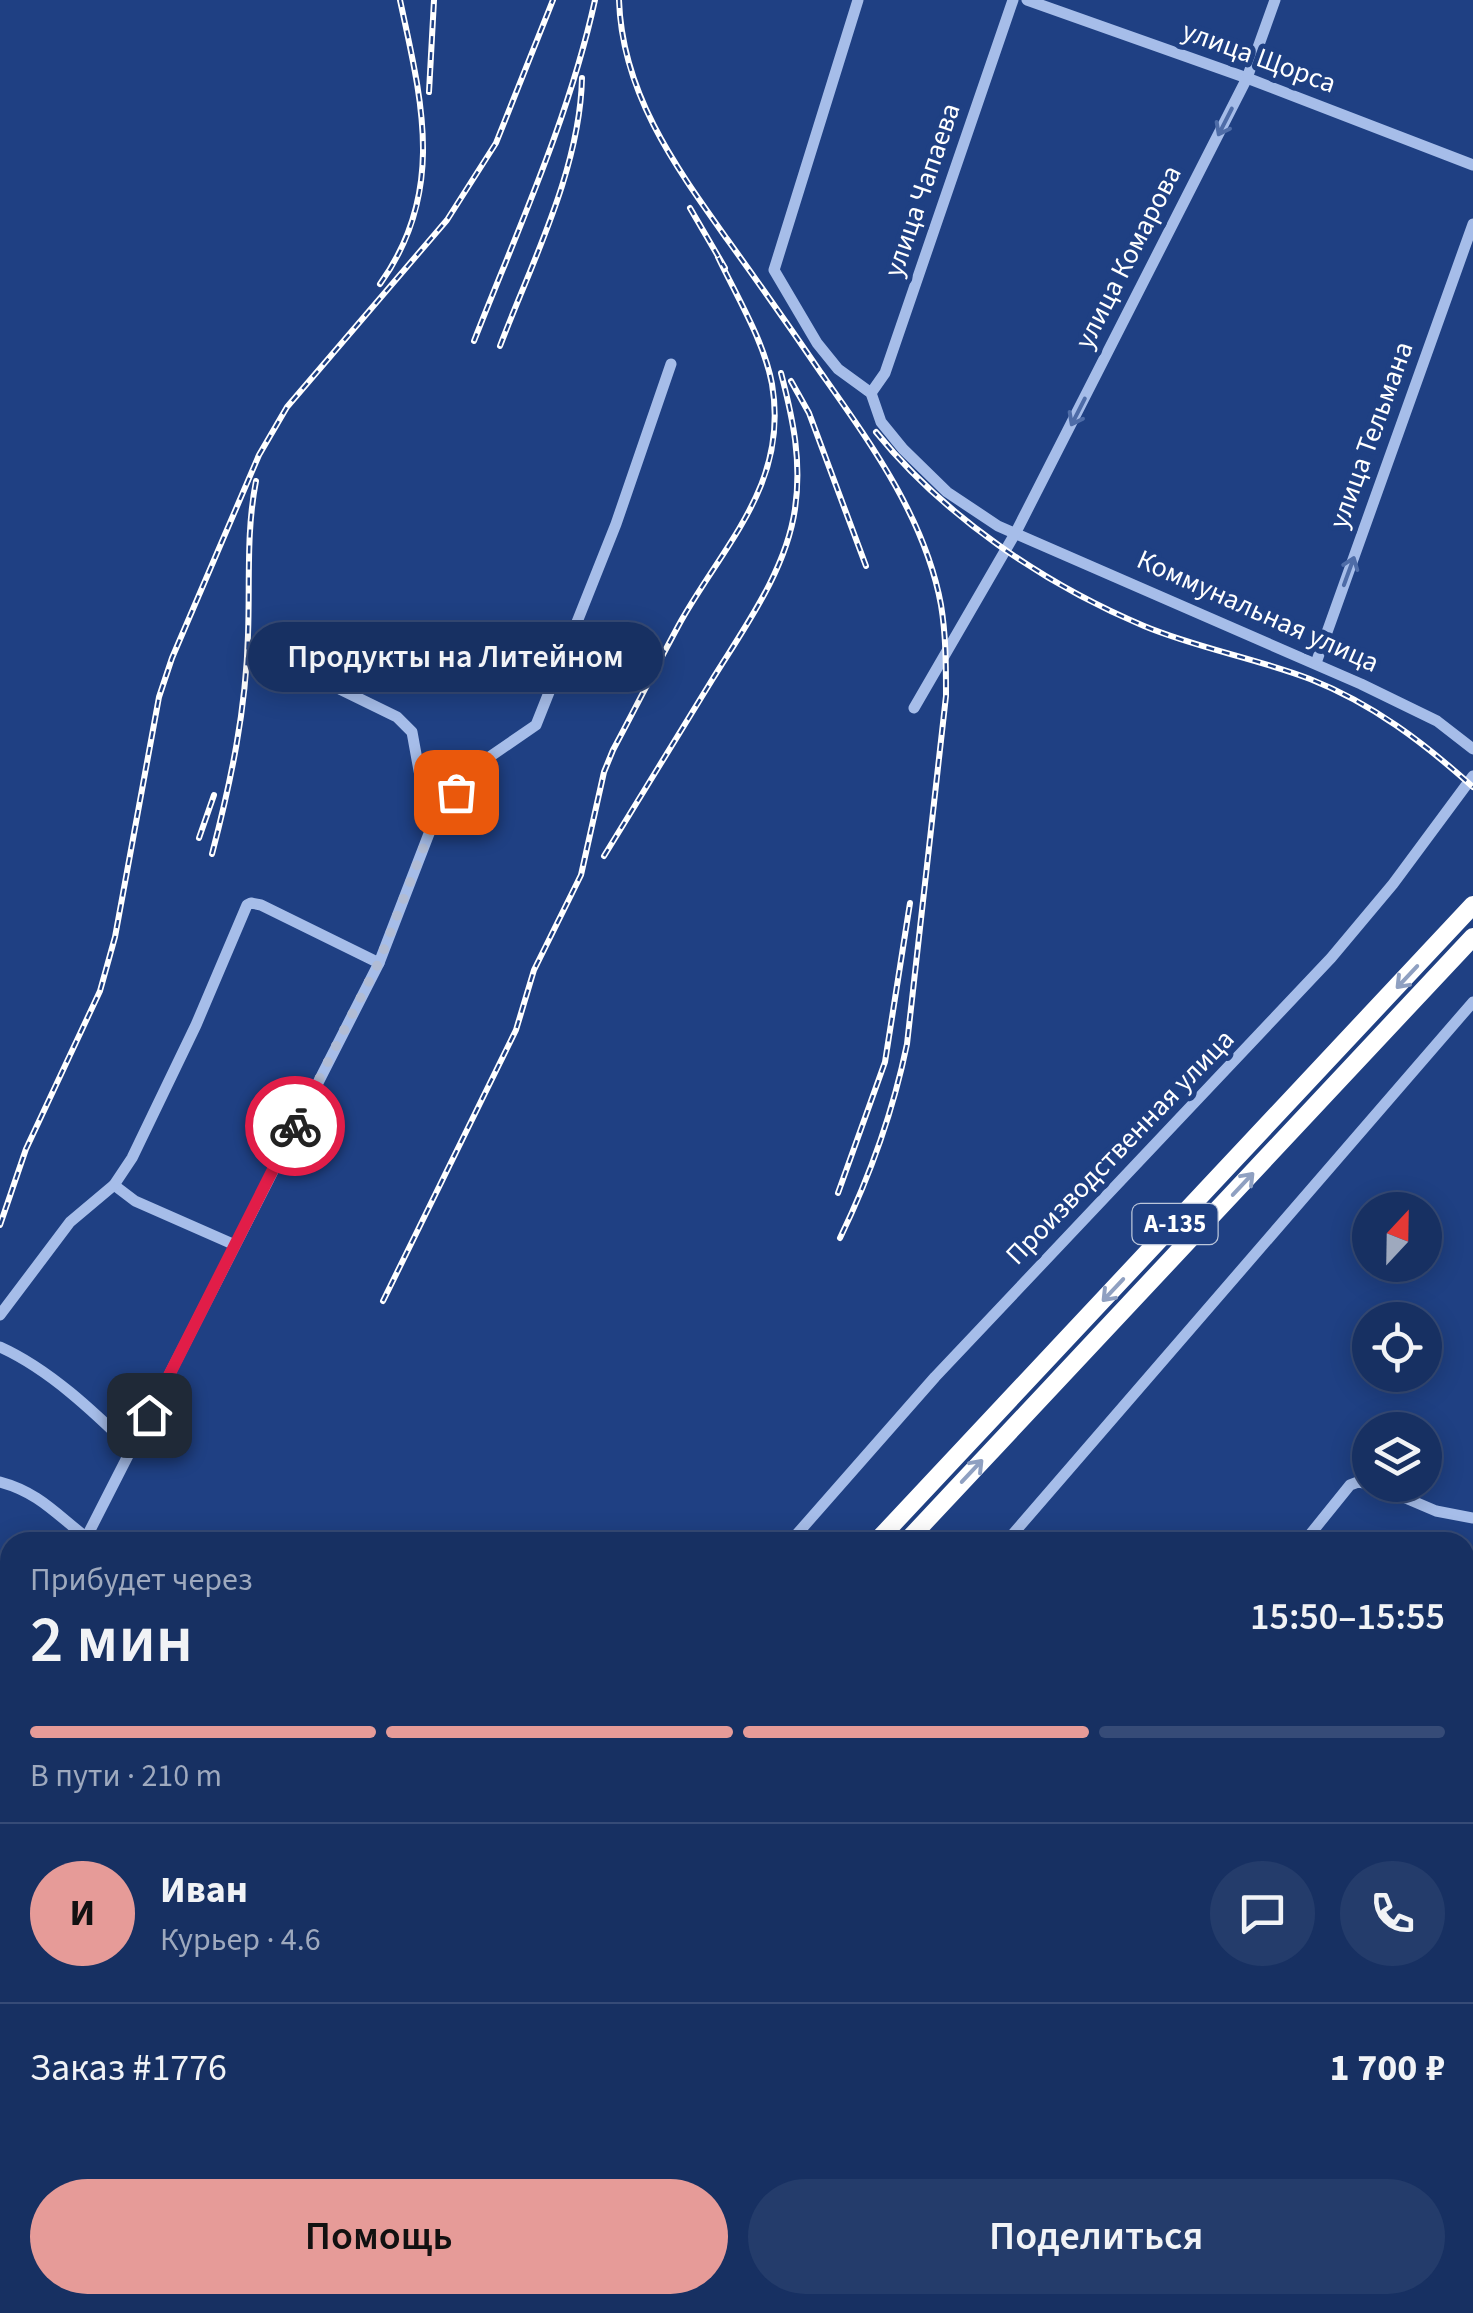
<!DOCTYPE html>
<html lang="ru">
<head>
<meta charset="utf-8">
<style>
	body { margin:0; font-family:"Source Sans 3",sans-serif; background:#243c6b; color:#f1f3f6; height:100vh; display:flex; flex-direction:column; font-size:38px; white-space:nowrap }
	* { box-sizing:border-box; margin:0 }
	p { font-size:32px; color:#9ea9be }
	.icon { flex:none; width:55px; height:55px; fill:none; stroke:currentColor; stroke-width:2; stroke-linecap:round; stroke-linejoin:round }
	.map { position:relative; flex:1; overflow:hidden }
	.drawer { position:absolute; left:0px; top:1532px; width:1475px; height:782px; display:flex; flex-direction:column; background:#173062; border-radius:30px 30px 0 0; box-shadow:0 5px 25px #0003,0 0 0 2px #364b77 }
	.drawer>* { flex:none }
	.needle { width:65px; rotate:22deg }
	.buttons { position:absolute; left:1352px; top:1192px; display:grid; gap:20px }
	.buttons a { display:grid; place-items:center; width:90px; height:90px; border-radius:50%; background:#173062; box-shadow:0 5px 25px #0003,0 0 0 2px #364b77; font-size:50px }
	.pin { position:absolute; display:grid; place-items:center; width:85px; height:85px; color:#fff; margin:-42px; border-radius:20px; box-shadow:0 5px 15px #0006 }
	.courier { position:absolute; display:grid; place-items:center; width:100px; height:100px; margin:-50px; border:8px solid #e11d48; border-radius:50%; background:#fff; color:#222; box-shadow:0 2px 12px #0007 }
	.bubble { position:absolute; height:70px; border-radius:35px; background:#173062; box-shadow:0 5px 25px #0003,0 0 0 2px #364b77; font-size:32px; font-weight:600; line-height:70px; text-align:center }
	.overview em { font-style:normal; font-weight:600 }
	.overview div { display:flex; flex-direction:column-reverse }
	.overview { display:flex; align-items:center; justify-content:space-between; height:170px; padding:0 30px }
	h1 { font-size:65px; font-weight:600; line-height:75px }
	.bar { display:grid; grid-template-columns:repeat(4,1fr); gap:15px 10px; align-content:center; height:120px; padding:0 30px }
	.bar i { height:12px; border-radius:8px; background:#364b77 }
	.bar .active { background:#e69b98 }
	.bar p { grid-column:span 4 }
	.line { display:flex; align-items:center; gap:25px; padding:0 30px; border-top:2px solid #364b77 }
	.line div { flex:1 }
	.round { display:grid; place-items:center; flex:none; width:105px; height:105px; border-radius:52px; background:#243c6b }
	.primary-button { display:flex; gap:20px; margin-top:auto; padding:20px 30px }
	.primary-button a { flex:1; height:115px; border-radius:60px; background:#e69b98; color:#111; font-size:40px; font-weight:600; line-height:115px; text-align:center }
	.primary-button a+a { background:#243c6b; color:#f1f3f6 }
	.map>svg:first-child { display:block }
</style>
</head>
<body>
<div class="map">
<svg width="1473" height="2313" viewBox="0 0 1473 2313">
	<rect width="100%" height="100%" fill="#1f4083"/>
	<!-- green -->
	<path fill="#3358a1" d="M1473,1920V2030L1465,2029V1923Z"/>
	<g fill="none" stroke-linecap="round" stroke-linejoin="round">
		<!-- minor -->
		<g stroke="#a6bde9" stroke-width="11">
			<path d="M858,0L774,270L817,343L838,369L871,393L881,422L903,449L947,492L998,526L1361,684L1437,721L1473,749"/>
			<path d="M1027,0L1247,78L1473,165"/>
			<path d="M871,393L885,373L1013,0"/>
			<path d="M281,649L311,675L397,717L412,732L430,831"/>
			<path d="M1316,663L1473,224"/>
			<path d="M914,708L1016,532L1247,78L1275,0"/>
			<path d="M114,1185L135,1201L235,1245"/>
			<path d="M0,1315L70,1222L114,1185L132,1158L196,1025L247,905L251,903L261,905L379,963"/>
			<path d="M0,1347C49,1369 94,1412 132,1449"/>
			<path d="M0,1482C38,1492 56,1514 87,1538"/>
			<path d="M1375,1485L1436,1511L1473,1518"/>
			<path d="M84,1542L379,963L430,831L472,769L536,725L616,524L671,364"/>
			<path d="M790,1542L935,1377L1331,958L1393,884L1473,776"/>
			<path d="M1006,1542L1473,1002"/>
			<path d="M1304,1542L1350,1485L1358,1482L1370,1484"/>
			<path d="M1473,1577V1578"/>
			<path d="M0,1667L10,1672"/>
			<path d="M0,1707L10,1688"/>
			<path d="M1465,1724L1473,1727"/>
			<path d="M1465,1803L1473,1800"/>
			<path d="M0,2109L10,2118"/>
			<path d="M93,2313L100,2305"/>
		</g>
		<!-- highway -->
		<g stroke="#fff" stroke-width="18">
			<path d="M876,1542L1473,905"/>
			<path d="M906,1542L1473,937"/>
			<path d="M222,2313L228,2305"/>
			<path d="M243,2313L249,2305"/>
		</g>
		<defs>
			<g id="rail">
				<path d="M619,0C622,93 675,166 727,239C758,282 789,326 819,370C869,441 925,517 941,605C946,635 946,666 946,696L907,1044C893,1112 870,1176 840,1238"/>
				<path d="M429,92L434,0"/>
				<path d="M690,208L725,268"/>
				<path d="M380,284C446,192 422,102 400,0"/>
				<path d="M474,341C518,229 569,118 595,0"/>
				<path d="M500,346C532,262 580,169 582,78"/>
				<path d="M791,381L809,413L866,566"/>
				<path d="M876,432C944,516 1044,584 1144,626C1197,648 1255,658 1310,679C1373,704 1423,742 1473,787"/>
				<path d="M199,838L214,795"/>
				<path d="M212,854C231,781 246,710 248,635C250,583 246,532 256,481"/>
				<path d="M604,856C640,797 676,739 712,680C744,628 786,571 795,509C802,461 793,419 781,373"/>
				<path d="M838,1193L885,1062L910,903"/>
				<path d="M0,1225L26,1149L100,991L115,937L159,697L172,658L259,455L287,407L447,220L496,143L553,0"/>
				<path d="M383,1301L516,1030L534,970L581,875L604,772L613,750C636,707 658,663 681,621C725,543 789,483 772,384C764,341 737,297 718,257"/>
				<path d="M0,2262L7,2270"/>
			</g>
		</defs>
		<!-- rail casing -->
		<use href="#rail" stroke="#fff" stroke-width="6"/>
		<!-- rail -->
		<use href="#rail" stroke="#1f4083" stroke-width="2.5" stroke-dasharray="8" stroke-linecap="butt"/>
	</g>
	<!-- one-way arrows -->
	<defs><path id="oneway-shaft" d="M-6 0H5M1.5-3L5.5 0L1.5 3" fill="none" stroke-width="1.6" stroke-linecap="round" stroke-linejoin="round" transform="scale(2.5)"/></defs>
	<g stroke="#4e6ca7">
		<use href="#oneway-shaft" transform="translate(1225 122) rotate(117)"/>
		<use href="#oneway-shaft" transform="translate(1078 412) rotate(117)"/>
		<use href="#oneway-shaft" transform="translate(1349 571) rotate(-70)"/>
	</g>
	<g stroke="#8fa0c1">
		<use href="#oneway-shaft" transform="translate(1407 977) rotate(133)"/>
		<use href="#oneway-shaft" transform="translate(1243 1184) rotate(-47)"/>
		<use href="#oneway-shaft" transform="translate(1113 1290) rotate(133)"/>
		<use href="#oneway-shaft" transform="translate(972 1471) rotate(-47)"/>
	</g>
	<g fill="none" stroke-linecap="round" stroke-linejoin="round">
		<!-- done -->
		<path stroke="#b1bcd4" stroke-width="10" stroke-dasharray="0 18" d="M295,1126L379,962L430,831L456,792"/>
		<!-- route -->
		<path stroke="#e11d48" stroke-width="12" d="M149,1415L295,1126"/>
	</g>
	<g text-anchor="middle" dominant-baseline="central" stroke-width="10" stroke-linejoin="round" paint-order="stroke">
		<!-- shield labels -->
		<rect fill="#1f4083" stroke="#bcc6da" stroke-width="2.5" x="1132.5" y="1204" width="85" height="40" rx="8"/>
		<g font-size="25" font-weight="bold" fill="#fff">
			<text x="1175" y="1224">А-135</text>
		</g>
		<!-- street labels -->
		<g font-size="28" fill="#fff" stroke="#1f4083">
			<text transform="translate(1259 57) rotate(20)">улица Щорса</text>
			<text transform="translate(922 190) rotate(-71)">улица Чапаева</text>
			<text transform="translate(1128 257) rotate(-63)">улица Комарова</text>
			<text transform="translate(1371 435) rotate(-70)">улица Тельмана</text>
			<text transform="translate(1258 611) rotate(24)">Коммунальная улица</text>
			<text transform="translate(1120 1147) rotate(-46)">Производственная улица</text>
		</g>
	</g>
</svg>
<div class="buttons">
<a><svg class="needle" viewBox="-14 -14 28 28"><path d="M0-13l5 13h-10z" fill="#e53935"/><path d="M0 13l5-13h-10z" fill="#9ea9be"/></svg></a>
<a><svg class="icon" aria-label="locate" viewBox="0 0 24 24"><circle cx="12" cy="12" r="6"/><path d="M12 2v4M12 18v4M2 12h4M18 12h4"/></svg></a>
<a><svg class="icon" aria-label="layers" viewBox="0 0 24 24"><path d="M12 4l9 5-9 5-9-5zM3 14l9 5 9-5"/></svg></a>
</div>
<div class="pin" style="left:456px;top:792px;background:#ea580c"><svg class="icon" aria-label="bag" viewBox="0 0 24 24"><path d="M5 8h14l-1 12H6zM9 8a3 3 0 0 1 6 0"/></svg></div>
<div class="pin" style="left:149px;top:1415px;background:#1f2937"><svg class="icon" aria-label="home" viewBox="0 0 24 24"><path d="M3 11l9-7 9 7M6 9v11h12V9"/></svg></div>
<div class="courier" style="left:295px;top:1126px"><svg class="icon" aria-label="bike" viewBox="0 0 24 24"><circle cx="6" cy="16" r="4"/><circle cx="18" cy="16" r="4"/><path d="M6 16l4-8h5l3 8M10 8l3 8H6M13 5h3"/></svg></div>
<div class="bubble" style="left:248px;top:622px;width:415px">Продукты на Литейном</div>
<section class="drawer">
<div class="overview"><div><h1>2 мин</h1><p>Прибудет через</p></div><em>15:50–15:55</em></div>
<div class="bar"><i class="active"></i><i class="active"></i><i class="active"></i><i></i><p>В пути · 210 m</p></div>
<div class="line" style="height:180px"><b class="round" style="background:#e69b98;color:#111">И</b><div><b>Иван</b><p>Курьер · 4.6</p></div><a class="round"><svg class="icon" aria-label="chat" viewBox="0 0 24 24"><path d="M4 5h16v11H9l-5 4z"/></svg></a><a class="round"><svg class="icon" aria-label="phone" viewBox="0 0 24 24"><path d="M5 4h4l2 5-3 2q2 4 5 5l2-3 5 2v4C11 20 4 13 5 4z"/></svg></a></div>
<div class="line" style="height:130px"><div>Заказ #1776</div><b>1 700 ₽</b></div>
<div class="primary-button"><a>Помощь</a><a>Поделиться</a></div>
</section>
</div>
</body>
</html>
